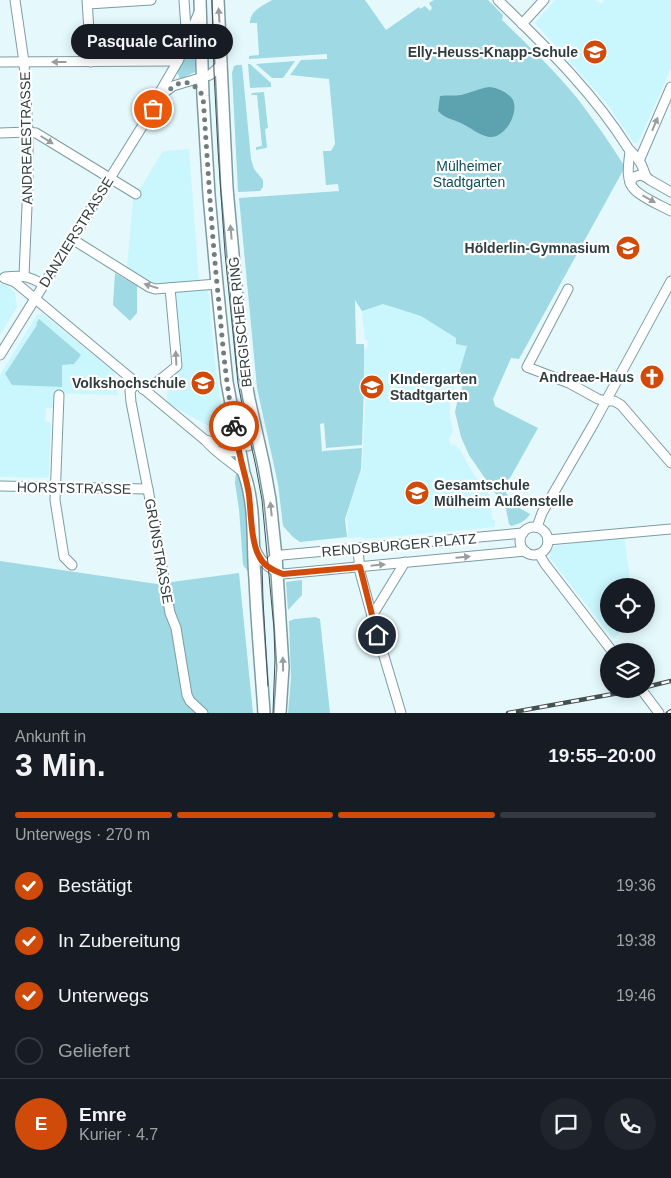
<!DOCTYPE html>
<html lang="de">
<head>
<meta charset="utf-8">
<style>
	body { margin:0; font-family:Helvetica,sans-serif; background:#20242c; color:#f1f3f6; height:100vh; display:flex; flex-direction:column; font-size:19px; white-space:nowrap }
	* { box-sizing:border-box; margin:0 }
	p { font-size:16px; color:#9ea1a6 }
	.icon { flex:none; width:28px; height:28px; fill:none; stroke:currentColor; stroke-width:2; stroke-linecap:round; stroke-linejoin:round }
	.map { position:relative; height:713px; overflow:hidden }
	.details { display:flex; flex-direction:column; background:#171b24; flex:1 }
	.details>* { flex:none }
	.fabs { position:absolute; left:600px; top:578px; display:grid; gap:10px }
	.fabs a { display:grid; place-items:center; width:55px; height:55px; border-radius:50%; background:#171b24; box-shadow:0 2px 12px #0003; font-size:25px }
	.pin { position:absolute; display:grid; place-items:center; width:42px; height:42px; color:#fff; margin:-21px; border:2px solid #fff; border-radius:50%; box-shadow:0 1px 5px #0007 }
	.courier { position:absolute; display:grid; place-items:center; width:50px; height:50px; margin:-25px; border:4px solid #d04b09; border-radius:50%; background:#fff; color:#222; box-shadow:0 1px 6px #0007 }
	.bubble { position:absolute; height:35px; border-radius:18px; background:#171b24; box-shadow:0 2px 12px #0003; font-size:16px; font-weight:700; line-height:35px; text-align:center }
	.head em { font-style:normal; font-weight:700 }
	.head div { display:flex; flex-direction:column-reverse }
	.head { display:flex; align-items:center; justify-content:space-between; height:85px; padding:0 15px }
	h1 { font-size:32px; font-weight:700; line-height:38px }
	.bar { display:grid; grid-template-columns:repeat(4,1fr); gap:8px 5px; align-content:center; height:60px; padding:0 15px }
	.bar i { height:6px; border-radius:4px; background:#363941 }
	.bar .active { background:#d04b09 }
	.bar p { grid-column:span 4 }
	.line { display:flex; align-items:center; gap:12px; padding:0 15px; border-top:1px solid #363941 }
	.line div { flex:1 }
	.round { display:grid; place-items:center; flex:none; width:52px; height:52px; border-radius:26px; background:#20242c }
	ol { padding:0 15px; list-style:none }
	li { display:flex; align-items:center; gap:15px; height:55px }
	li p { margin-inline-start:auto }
	li .icon { padding:5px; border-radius:50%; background:#d04b09; color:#fff; stroke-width:4 }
	li:last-child { color:#9ea1a6 }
	li i { width:28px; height:28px; border:2px solid #363941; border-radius:50% }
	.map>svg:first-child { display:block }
</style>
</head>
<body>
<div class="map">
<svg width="671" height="713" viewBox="0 0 671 713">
	<rect width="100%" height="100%" fill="#e5f9fc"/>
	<!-- built -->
	<g fill="#caf6fe">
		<path d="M555,0H595L602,4L604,0H671V68L638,143H634L606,102L535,23Z"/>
		<path d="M189,149L199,281L156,284L127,267L133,200L163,151Z"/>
		<path d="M0,284H5L15,292L17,307L0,335Z"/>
		<path d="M208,288L215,362L225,435L167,403L168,376L181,367L173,291Z"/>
		<path d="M383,304L421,316L456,338L467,346L450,403V417L453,431L449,439L450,444L456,446L460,450L473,473L490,496L492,519L495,520V527L366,539L360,537L348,538V523L346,519L353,493L362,469L366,392V382H365L364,362L360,361L361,348L367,349L368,341L365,340L362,311Z"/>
		<path d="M43,314L114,372L118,395L54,393V408H46L45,421L49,422L51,424L49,476L47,478L0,477V375L37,315Z"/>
		<path d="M624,536L631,586H609V624H631L613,639L550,558L551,550L555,546Z"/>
	</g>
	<!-- green -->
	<g fill="#9fd9e3">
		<path d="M272,0H365L386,30L419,7L420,9L425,6L430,11L432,8L429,3L434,0H488L503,15L502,20C528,45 554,70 577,98C594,120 610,143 625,167L519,359L511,358L493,399L495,406L538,428L510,478L501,485L514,505L530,514C526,521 519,524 511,526L509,524L506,509L469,455L461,437L455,412L458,398L464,382L456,383L467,346L456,344V338L421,316L383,304L362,311L355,300L356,344H364V382L362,445L326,448L324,423L320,424L322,452L323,451L362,448L361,469L345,519L347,537L300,542L293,537L283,526L278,484L257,388L239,198L339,191L338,184L326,185L323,151H331L335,144L329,79L290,75L301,60L327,59V54L249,59V56L259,55L257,23H250C250,11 262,6 272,0Z"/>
		<path d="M194,37L195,72L180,79L178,74L175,72Z"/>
		<path d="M295,61L283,78H272L256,64Z"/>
		<path d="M248,64H250L271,83V87L250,88Z"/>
		<path d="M237,65H242L251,159L254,169L263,180V187L260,191L238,192L232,73L234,66Z"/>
		<path d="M264,92L268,128L265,129L267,147L266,148L256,150V147L262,146L257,95H251L252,93Z"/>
		<path d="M115,273L137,286V313L130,321L113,305Z"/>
		<path d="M39,319L81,355L74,364L62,365V387L12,385L5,374L37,325L36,324Z"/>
		<path d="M236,472L241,482L243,491L251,575L243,565L239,509L235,483Z"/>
		<path d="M0,561L157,584L239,573L253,713H0Z"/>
		<path d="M302,580V595L288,610L286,582Z"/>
		<path d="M315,617L320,619L330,713H288L291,678L289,621L295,619Z"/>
	</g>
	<!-- water -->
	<path fill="#5da3af" d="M490,87C498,88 509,93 513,100C519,113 505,139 489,137C479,135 471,128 461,123C452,119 446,119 438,111L440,96C447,95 455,96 461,95C471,93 479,88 490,87Z"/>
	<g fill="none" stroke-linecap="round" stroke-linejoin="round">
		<defs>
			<g id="minor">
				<path d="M15,0L24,62L28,132V183L24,276"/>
				<path d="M87,0L91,62"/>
				<path d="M184,0L186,29L191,31"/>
				<path d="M498,0C545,46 593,92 628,148C631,152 635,155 638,159C642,164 644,171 646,177"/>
				<path d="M88,4L151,0"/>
				<path d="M522,24L544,0"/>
				<path d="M0,62L178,61"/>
				<path d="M157,97L178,61L200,10"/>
				<path d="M0,133L28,132L36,133L136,194"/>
				<path d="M630,151C629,162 625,180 634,189C642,198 660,205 671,211"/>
				<path d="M639,161L671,87"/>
				<path d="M630,183L634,177L640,175L646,177L650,180L671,192"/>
				<path d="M72,239L149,287L155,289L217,284"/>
				<path d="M5,277C23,275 29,276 44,285"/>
				<path d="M4,278L15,282L205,440C216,453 231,462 244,473"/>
				<path d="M568,289L527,367L569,383L598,399L606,401H614L621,405L671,463"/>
				<path d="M0,355L153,109L165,92L173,86L210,75L222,64"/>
				<path d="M136,383L130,391L131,402L151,505L170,613L176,628L187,695L190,701L203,713"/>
				<path d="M143,389L156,383L177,366L170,288"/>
				<path d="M59,395L55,500L64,557L72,565"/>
				<path d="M205,440L214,442L237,440L248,446"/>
				<path d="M217,451L224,453L239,451"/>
				<path d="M0,486L148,489"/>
				<path d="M537,527L542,513L594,423L671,281"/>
				<circle cx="534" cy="541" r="14"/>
				<path d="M548,540L671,529"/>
				<path d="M255,548C260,561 270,570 283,574L525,551"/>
				<path d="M358,549L360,572L372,616L401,713"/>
				<path d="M539,554L545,564L612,651"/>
				<path d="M272,560L282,555L523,533"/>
				<path d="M372,616L405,562"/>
				<path d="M641,689L659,713"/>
			</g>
			<g id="major">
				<path d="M200,0L203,96L209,195L217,284L227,382L244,473C256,506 252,545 255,579C257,624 261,668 264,713"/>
				<path d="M218,0L227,188L243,365L249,399L264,466L270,500L276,557L283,667L280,713"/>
			</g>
		</defs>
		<!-- minor casing -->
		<use href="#minor" stroke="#7d9ca2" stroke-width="11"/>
		<!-- major casing -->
		<use href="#major" stroke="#7d9ca2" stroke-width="14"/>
		<!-- minor -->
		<use href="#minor" stroke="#fff" stroke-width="9"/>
		<!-- major -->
		<use href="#major" stroke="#fff" stroke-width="11"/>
		<!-- tram -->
		<g stroke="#435052" stroke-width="1">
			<path d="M212,0L214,72L218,150L225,253L238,383L242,404L256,467L262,500L274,629L275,659L273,713"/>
			<path d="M262,566L263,600L268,686"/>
		</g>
		<defs>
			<g id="rail">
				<path d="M646,687L671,681"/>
				<path d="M508,713L641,689"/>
				<path d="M668,713L671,711"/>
			</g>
		</defs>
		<!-- rail casing -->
		<use href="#rail" stroke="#435052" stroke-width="4.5"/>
		<!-- rail -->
		<use href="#rail" stroke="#fff" stroke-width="2.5" stroke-dasharray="8" stroke-linecap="butt"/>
	</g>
	<!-- one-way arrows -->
	<defs><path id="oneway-solid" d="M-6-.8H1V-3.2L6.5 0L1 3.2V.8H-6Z" transform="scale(1.25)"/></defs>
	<g fill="#989e9f">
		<use href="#oneway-solid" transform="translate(219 15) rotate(-94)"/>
		<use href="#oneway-solid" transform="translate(59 62) rotate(180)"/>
		<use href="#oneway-solid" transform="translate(655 124) rotate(-67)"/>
		<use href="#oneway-solid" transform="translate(47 140) rotate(32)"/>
		<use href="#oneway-solid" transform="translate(649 199) rotate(29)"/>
		<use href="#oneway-solid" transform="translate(231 232) rotate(-95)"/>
		<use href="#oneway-solid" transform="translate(151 286) rotate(-162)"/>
		<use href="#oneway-solid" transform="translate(176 358) rotate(-93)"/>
		<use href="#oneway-solid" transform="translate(271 509) rotate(-96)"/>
		<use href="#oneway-solid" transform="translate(463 557) rotate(-5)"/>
		<use href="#oneway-solid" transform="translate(378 565) rotate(-6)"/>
		<use href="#oneway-solid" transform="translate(283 664) rotate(-91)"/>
	</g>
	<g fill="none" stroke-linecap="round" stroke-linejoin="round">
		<!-- done -->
		<path stroke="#6f7f81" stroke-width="5" stroke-dasharray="0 9" d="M153,109C167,91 184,67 203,96C208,168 212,241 220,313C223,351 227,389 234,426"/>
		<!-- route -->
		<path stroke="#d04b09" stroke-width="6" d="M234,426C237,442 240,457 244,472C246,480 248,487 249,495C251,512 251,542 259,556C263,565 274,571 283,574L360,567L377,635"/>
	</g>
	<!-- icons -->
	<defs>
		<symbol id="school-disc" viewBox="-11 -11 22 22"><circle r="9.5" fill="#d04b09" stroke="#fff"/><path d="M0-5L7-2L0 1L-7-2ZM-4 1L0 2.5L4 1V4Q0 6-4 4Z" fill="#fff"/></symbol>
		<symbol id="church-disc" viewBox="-11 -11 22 22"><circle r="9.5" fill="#d04b09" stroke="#fff"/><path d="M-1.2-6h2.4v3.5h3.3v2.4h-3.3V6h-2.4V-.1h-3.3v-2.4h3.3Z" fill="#fff"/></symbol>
		<symbol id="university-disc" viewBox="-11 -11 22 22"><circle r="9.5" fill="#d04b09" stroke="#fff"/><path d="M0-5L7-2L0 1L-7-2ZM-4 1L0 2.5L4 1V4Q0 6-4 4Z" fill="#fff"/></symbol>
	</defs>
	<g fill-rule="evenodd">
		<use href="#school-disc" x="581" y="38" width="28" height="28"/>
		<use href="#school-disc" x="614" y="234" width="28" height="28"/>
		<use href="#church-disc" x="638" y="363" width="28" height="28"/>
		<use href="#university-disc" x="189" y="369" width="28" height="28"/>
		<use href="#school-disc" x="358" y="373" width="28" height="28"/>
		<use href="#school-disc" x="403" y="479" width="28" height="28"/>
	</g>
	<g text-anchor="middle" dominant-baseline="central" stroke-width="4.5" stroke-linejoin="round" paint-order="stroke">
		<!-- poi labels -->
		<g font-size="14" font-weight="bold" fill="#303d3f" stroke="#fff" text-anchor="end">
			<text x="578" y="52">Elly-Heuss-Knapp-Schule</text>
			<text x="610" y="248">Hölderlin-Gymnasium</text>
			<text x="634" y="377">Andreae-Haus</text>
			<text x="390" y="379" text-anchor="start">KIndergarten<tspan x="390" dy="16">Stadtgarten</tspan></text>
			<text x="186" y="383">Volkshochschule</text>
			<text x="434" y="485" text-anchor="start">Gesamtschule<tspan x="434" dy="16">Mülheim Außenstelle</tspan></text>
		</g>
		<!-- street labels -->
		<g font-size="14" fill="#303d3f" stroke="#fff">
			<text transform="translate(26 138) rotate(-91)">ANDREAESTRASSE</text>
			<text transform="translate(76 232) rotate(-58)">DANZIERSTRASSE</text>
			<text transform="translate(240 322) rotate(-96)">BERGISCHER RING</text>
			<text transform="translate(74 488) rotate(1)">HORSTSTRASSE</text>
			<text transform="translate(399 545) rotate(-5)">RENDSBURGER PLATZ</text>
			<text transform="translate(159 551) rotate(80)">GRÜNSTRASSE</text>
		</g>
		<!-- park labels -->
		<g font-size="14" fill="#104e58" stroke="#fff">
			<text x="469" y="166">Mülheimer<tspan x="469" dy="16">Stadtgarten</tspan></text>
		</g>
	</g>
</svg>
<div class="fabs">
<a><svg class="icon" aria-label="locate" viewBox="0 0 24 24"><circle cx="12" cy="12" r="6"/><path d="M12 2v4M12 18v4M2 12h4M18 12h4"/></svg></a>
<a><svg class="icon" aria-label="layers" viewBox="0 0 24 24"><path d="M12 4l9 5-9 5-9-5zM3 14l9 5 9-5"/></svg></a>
</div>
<div class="pin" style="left:153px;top:109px;background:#ea580c"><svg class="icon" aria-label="bag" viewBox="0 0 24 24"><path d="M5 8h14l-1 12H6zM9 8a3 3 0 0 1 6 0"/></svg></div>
<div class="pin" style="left:377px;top:635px;background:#1f2937"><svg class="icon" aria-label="home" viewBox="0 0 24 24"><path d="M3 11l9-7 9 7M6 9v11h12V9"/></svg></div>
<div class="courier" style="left:234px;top:426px"><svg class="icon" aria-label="bike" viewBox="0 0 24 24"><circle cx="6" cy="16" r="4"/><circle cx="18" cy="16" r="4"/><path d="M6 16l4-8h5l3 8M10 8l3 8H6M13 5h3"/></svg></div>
<div class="bubble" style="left:71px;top:24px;width:162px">Pasquale Carlino</div>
</div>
<section class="details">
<div class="head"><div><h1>3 Min.</h1><p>Ankunft in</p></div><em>19:55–20:00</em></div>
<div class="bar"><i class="active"></i><i class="active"></i><i class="active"></i><i></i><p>Unterwegs · 270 m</p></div>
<ol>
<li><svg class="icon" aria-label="check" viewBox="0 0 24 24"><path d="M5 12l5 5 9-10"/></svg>Bestätigt<p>19:36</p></li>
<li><svg class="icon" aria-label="check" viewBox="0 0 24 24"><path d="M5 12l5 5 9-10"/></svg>In Zubereitung<p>19:38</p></li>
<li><svg class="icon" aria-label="check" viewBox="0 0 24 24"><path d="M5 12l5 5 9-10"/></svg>Unterwegs<p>19:46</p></li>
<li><i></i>Geliefert</li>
</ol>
<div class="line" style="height:90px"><b class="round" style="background:#d04b09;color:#fff">E</b><div><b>Emre</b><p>Kurier · 4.7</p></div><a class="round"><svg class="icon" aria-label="chat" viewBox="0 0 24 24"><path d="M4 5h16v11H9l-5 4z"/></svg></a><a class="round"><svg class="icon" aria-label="phone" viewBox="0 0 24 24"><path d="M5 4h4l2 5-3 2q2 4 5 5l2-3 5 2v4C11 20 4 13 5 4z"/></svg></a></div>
</section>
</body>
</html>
